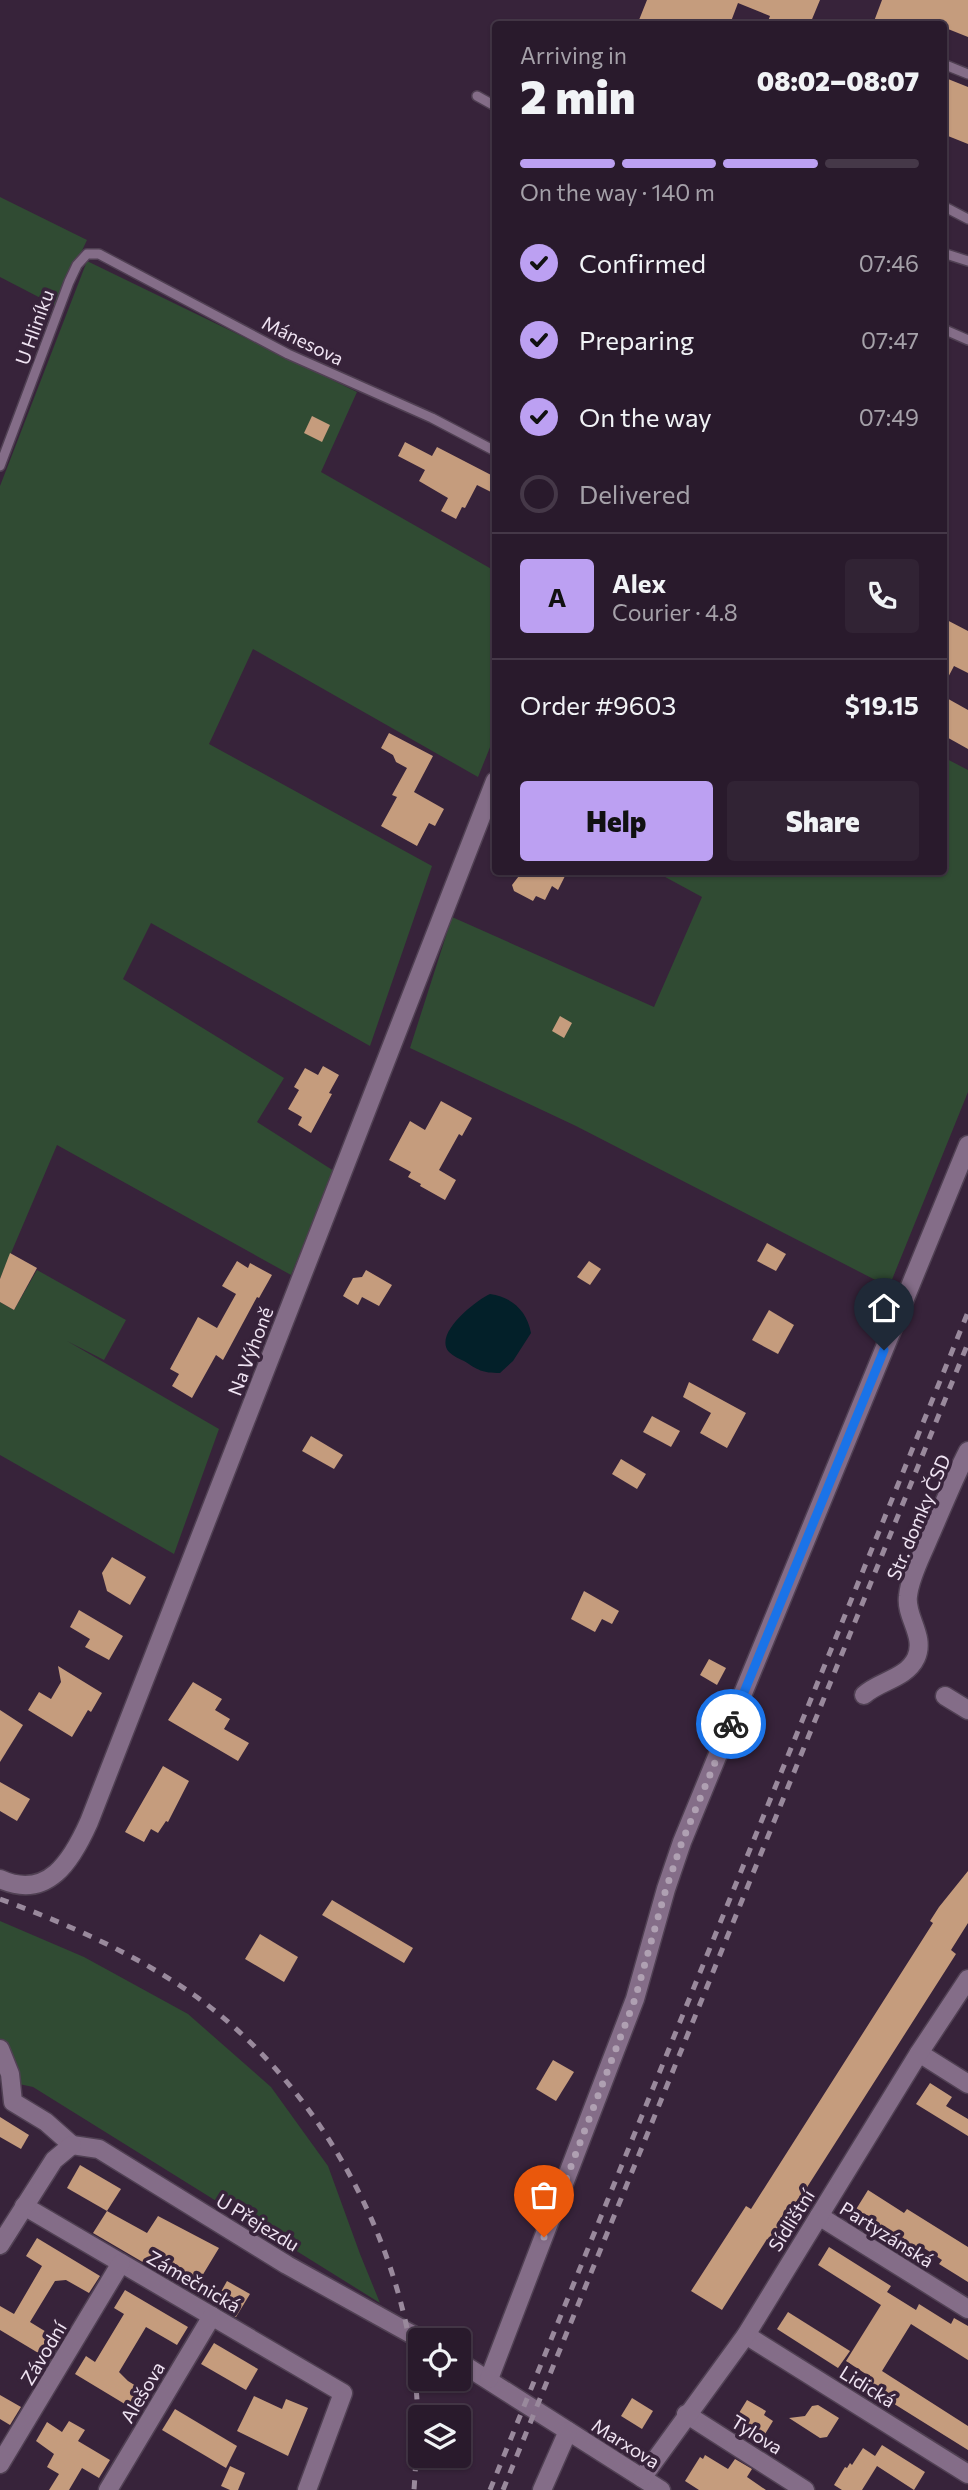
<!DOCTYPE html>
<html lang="en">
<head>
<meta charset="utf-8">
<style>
	body { margin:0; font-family:Commissioner,sans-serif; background:#312334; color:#f1f3f6; height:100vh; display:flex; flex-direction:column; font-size:26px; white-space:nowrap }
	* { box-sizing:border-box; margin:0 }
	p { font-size:23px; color:#a5a1a9 }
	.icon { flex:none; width:38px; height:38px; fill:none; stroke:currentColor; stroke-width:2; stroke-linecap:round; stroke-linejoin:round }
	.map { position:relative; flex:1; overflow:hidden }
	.drawer { position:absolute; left:492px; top:21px; width:455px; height:854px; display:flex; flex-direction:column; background:#291a2c; border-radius:7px; box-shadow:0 2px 5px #0004,0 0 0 2px #453848 }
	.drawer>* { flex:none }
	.controls { position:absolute; left:408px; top:2328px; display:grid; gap:14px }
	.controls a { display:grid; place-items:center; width:63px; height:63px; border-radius:7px; background:#291a2c; box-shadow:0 2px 5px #0004,0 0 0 2px #453848; font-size:35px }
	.pin { position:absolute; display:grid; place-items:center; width:60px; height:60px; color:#fff; margin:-72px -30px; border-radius:50% 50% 50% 0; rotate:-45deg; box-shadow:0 0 7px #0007 }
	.pin .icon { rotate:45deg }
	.courier { position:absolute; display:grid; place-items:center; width:70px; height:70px; margin:-35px; border:5px solid #1a73e8; border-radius:50%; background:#fff; color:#222; box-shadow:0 2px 9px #0007 }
	.head em { font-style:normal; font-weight:800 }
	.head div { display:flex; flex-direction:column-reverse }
	.head { display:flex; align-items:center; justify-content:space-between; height:119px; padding:0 28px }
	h1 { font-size:46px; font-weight:800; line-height:52px }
	.bar { display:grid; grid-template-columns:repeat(4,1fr); gap:10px 7px; align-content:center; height:84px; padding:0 28px }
	.bar i { height:9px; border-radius:5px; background:#453848 }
	.bar .selected { background:#bca0f2 }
	.bar p { grid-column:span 4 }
	.line { display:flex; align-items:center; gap:18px; padding:0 28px; border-top:2px solid #453848 }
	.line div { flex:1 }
	.round { display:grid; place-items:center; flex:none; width:74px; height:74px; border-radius:7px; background:#312334 }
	ol { padding:0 28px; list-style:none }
	li { display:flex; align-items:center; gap:21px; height:77px }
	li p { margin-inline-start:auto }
	li .icon { padding:7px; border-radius:50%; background:#bca0f2; color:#111; stroke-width:4 }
	li:last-child { color:#a5a1a9 }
	li i { width:38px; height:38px; border:4px solid #453848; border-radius:50% }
	.action { display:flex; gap:14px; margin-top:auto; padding:14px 28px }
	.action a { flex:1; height:80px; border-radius:7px; background:#bca0f2; color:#111; font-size:28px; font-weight:800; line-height:80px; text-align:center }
	.action a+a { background:#312334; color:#f1f3f6 }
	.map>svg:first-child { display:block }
</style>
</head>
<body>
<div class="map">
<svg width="968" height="2490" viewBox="0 0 968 2490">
	<rect width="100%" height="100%" fill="#37233a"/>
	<!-- green -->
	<g fill="#304b33">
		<path d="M0,197L87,240L56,306L0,277Z"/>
		<path d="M87,261L357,392L321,472L495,571V735L478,777L253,649L209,744L432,866L370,1046L151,923L123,979L284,1078L257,1122L334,1171L291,1275L57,1145L0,1279V486Z"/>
		<path d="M943,757L968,770V1092L889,1287L576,1126L410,1048L452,917L654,1007L702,897L656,872H943Z"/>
		<path d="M37,1270L126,1320L104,1360L67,1341L219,1429L174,1554L0,1455V1302L14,1310Z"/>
		<path d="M0,1921L84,1957L188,2014L271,2087L328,2166L360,2254L380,2303L33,2087L0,2080Z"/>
	</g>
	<!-- water -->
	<path fill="#032029" d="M490,1294C512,1297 527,1311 531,1333L513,1361L500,1373C482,1373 478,1370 464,1361C459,1359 453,1356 449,1352C433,1334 475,1301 490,1294Z"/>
	<!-- building -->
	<g fill="#c59c7d">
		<path d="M647,0H820L810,24H767L770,16L738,3L730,24H650L639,20Z"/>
		<path d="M882,0H968V37L943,27V24H873Z"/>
		<path d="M943,77L968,87V144L943,134Z"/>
		<path d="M312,416L330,425L322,442L304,433Z"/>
		<path d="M405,442L432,456L437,447L495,477V494L477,485L465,508L462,507L456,519L441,511L448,498L419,481L425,470L398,456Z"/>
		<path d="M943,618L968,631V673L954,666L943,687Z"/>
		<path d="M943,696L968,710V749L943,735Z"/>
		<path d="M389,733L433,756L414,792L444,809L435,826L429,823L417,846L381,826L397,797L392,795L407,768L396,762L393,755L381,748Z"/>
		<path d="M522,872H559L565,876L558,890L552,886L545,900L536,896L533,901L514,891L512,885Z"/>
		<path d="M560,1016L572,1023L564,1038L552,1031Z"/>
		<path d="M323,1066L339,1075L329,1093L332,1094L311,1133L298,1125L302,1117L288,1109L299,1090L294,1087L305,1068L318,1075Z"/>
		<path d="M441,1101L472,1118L462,1136L459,1134L439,1170L456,1180L445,1200L420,1186L421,1184L408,1177L411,1172L389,1160L410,1121L425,1130Z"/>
		<path d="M767,1243L786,1254L776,1271L757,1261Z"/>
		<path d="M10,1253L37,1268L14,1310L0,1302V1279Z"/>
		<path d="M237,1261L248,1268L250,1263L272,1275L259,1298L257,1297L223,1360L216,1355L192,1398L172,1386L179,1374L170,1369L198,1317L217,1328L236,1294L222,1286Z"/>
		<path d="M589,1261L601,1269L590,1285L577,1277Z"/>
		<path d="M366,1270L392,1285L379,1306L362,1297L358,1305L343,1296L353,1278L362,1277Z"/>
		<path d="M769,1310L794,1325L778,1354L752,1340Z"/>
		<path d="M689,1382L746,1413L727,1448L700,1433L711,1413L683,1397Z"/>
		<path d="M652,1416L680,1431L671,1447L643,1432Z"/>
		<path d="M311,1436L343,1455L334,1469L302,1451Z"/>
		<path d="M621,1459L646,1474L637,1489L612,1474Z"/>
		<path d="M112,1557L146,1577L130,1605L107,1591L102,1573Z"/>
		<path d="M584,1591L619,1611L612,1624L602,1619L595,1632L571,1619Z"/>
		<path d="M79,1610L123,1636L109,1660L85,1647L90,1639L70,1627Z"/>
		<path d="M709,1659L726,1668L717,1685L700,1675Z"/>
		<path d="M58,1666L102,1693L91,1712L88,1710L72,1737L28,1710L39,1692L51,1699L61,1682Z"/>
		<path d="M193,1682L222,1699L215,1710L230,1719L224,1729L249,1743L238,1761L168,1720Z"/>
		<path d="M0,1710L23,1725L0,1762Z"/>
		<path d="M163,1766L189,1781L168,1822L166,1821L158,1833L151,1829L144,1842L125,1832Z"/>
		<path d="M0,1782L30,1799L17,1821L0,1811Z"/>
		<path d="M968,1871V1923L951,1950L956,1954L781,2228L778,2227L769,2241L767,2239L722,2310L691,2291L746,2206L751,2209L933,1923L930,1921L939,1907Z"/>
		<path d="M332,1900L413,1948L404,1963L322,1915Z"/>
		<path d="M260,1934L298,1957L284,1982L245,1959Z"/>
		<path d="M553,2060L574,2072L556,2101L536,2089Z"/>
		<path d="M930,2083L952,2097L946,2106L968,2119V2136L916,2104Z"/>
		<path d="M0,2117L29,2135L21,2149L0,2137Z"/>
		<path d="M80,2165L121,2189L107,2211L67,2188Z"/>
		<path d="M868,2190L904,2213L907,2209L968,2247V2282L939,2264L942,2260L918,2244L915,2249L855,2211Z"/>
		<path d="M107,2211L147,2233L158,2216L219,2248L199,2281L164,2261L158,2271L93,2233Z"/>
		<path d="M37,2238L100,2276L89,2293L66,2280L55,2281L30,2322L61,2341L50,2360L0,2330V2306L14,2314L42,2266L26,2256Z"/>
		<path d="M829,2247L891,2286L887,2292L916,2310L919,2304L951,2324L954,2318L968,2326V2360L911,2324L882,2371L968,2426V2450L867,2387L872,2378L846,2361L881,2305L818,2265Z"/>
		<path d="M227,2281L250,2294L236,2317L214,2304Z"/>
		<path d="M125,2290L188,2327L177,2345L146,2327L119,2372L128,2381L149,2394L138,2412L75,2374L86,2356L95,2362L124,2314L114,2308Z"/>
		<path d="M788,2312L850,2351L838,2368L777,2329Z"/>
		<path d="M214,2343L258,2369L246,2390L201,2364Z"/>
		<path d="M0,2395L21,2407L10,2425L0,2419Z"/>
		<path d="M254,2396L282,2409L286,2399L308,2408L288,2456L237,2431Z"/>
		<path d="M632,2398L653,2411L642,2429L621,2416Z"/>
		<path d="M747,2400L766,2411L764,2415L773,2421L762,2439L734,2421Z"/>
		<path d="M818,2405L839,2418L827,2437L820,2438L789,2418L805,2416L812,2406Z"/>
		<path d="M175,2409L237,2446L226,2468L162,2430Z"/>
		<path d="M69,2421L85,2430L78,2441L110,2460L99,2478L82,2468L69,2490H49L59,2474L47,2467L54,2454L36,2441L47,2422L62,2432Z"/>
		<path d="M882,2445L925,2472L914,2490L877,2466L862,2490H842L834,2485L845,2467L847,2468L850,2463L852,2465L863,2448L875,2456Z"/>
		<path d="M705,2455L728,2469L735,2459L752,2469L747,2477L766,2490H699L685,2481L700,2457L703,2459Z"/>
		<path d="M230,2466L245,2473L238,2490H230L221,2486Z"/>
	</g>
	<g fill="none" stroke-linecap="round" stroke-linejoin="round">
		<defs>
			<g id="service">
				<path d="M943,64L968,74"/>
				<path d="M477,96L495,106"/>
				<path d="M943,206L968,219"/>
				<path d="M943,253L968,261"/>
				<path d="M943,329L968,340"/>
				<path d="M0,466L69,282L77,265L87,254H99L288,354L432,418L495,451"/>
			</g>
			<g id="minor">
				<path d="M864,1695C879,1681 906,1679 916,1658C926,1636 905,1617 908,1596C910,1577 921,1557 928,1540C941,1511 953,1480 968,1451"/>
				<path d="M945,1696L968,1710"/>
				<path d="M0,1879C48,1901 72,1860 89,1822L495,781"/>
				<path d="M0,2049L10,2074L13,2102L46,2122L72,2145"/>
				<path d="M919,2053L968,2084"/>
				<path d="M72,2145L99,2149L287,2265L422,2340"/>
				<path d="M24,2206L343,2393L307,2490"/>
				<path d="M819,2216L968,2309"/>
				<path d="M0,2245L54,2160L72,2145"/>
				<path d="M746,2335L968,2474"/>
				<path d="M458,2361L661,2490"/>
				<path d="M489,2379L635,1999L666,1889L682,1842L968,1145"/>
				<path d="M686,2414L805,2490"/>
				<path d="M0,2464L121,2263"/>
				<path d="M642,2478L746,2335L919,2053L968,1979"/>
				<path d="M108,2490L212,2316"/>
				<path d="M542,2490L568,2431"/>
			</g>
		</defs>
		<!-- service casing -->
		<use href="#service" stroke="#504053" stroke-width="12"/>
		<!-- minor casing -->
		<use href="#minor" stroke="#504053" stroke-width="21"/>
		<!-- service -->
		<use href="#service" stroke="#846d88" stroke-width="9"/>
		<!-- minor -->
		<use href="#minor" stroke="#846d88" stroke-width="18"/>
		<!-- rail -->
		<g stroke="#99899c" stroke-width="5" stroke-dasharray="9 9" stroke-linecap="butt">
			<path d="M0,1899C68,1924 135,1954 194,1995C320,2085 407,2246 417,2400C418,2430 416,2460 414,2490"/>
			<path d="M490,2490L968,1312"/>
			<path d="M503,2490L968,1343"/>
		</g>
	</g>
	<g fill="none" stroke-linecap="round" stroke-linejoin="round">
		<!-- done -->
		<path stroke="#afa0b2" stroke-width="7" stroke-dasharray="0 12.6" d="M544,2237L635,1999L666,1889L682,1842L731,1724"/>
		<!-- route -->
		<path stroke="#1a73e8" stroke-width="9" d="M731,1724L884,1350"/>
	</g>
	<g text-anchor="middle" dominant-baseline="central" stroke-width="7" stroke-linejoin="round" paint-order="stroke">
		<!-- street labels -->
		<g font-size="19" fill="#efe3f2" stroke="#37233a">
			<text transform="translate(34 327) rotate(-70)">U Hliníku</text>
			<text transform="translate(303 340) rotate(26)">Mánesova</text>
			<text transform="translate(250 1351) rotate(-69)">Na Výhoně</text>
			<text transform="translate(918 1517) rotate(-67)">Str. domky ČSD</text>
			<text transform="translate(791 2220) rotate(-58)">Sídlištní</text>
			<text transform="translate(258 2222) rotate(31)">U Přejezdu</text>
			<text transform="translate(887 2234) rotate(32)">Partyzánská</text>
			<text transform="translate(194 2281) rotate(30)">Zámečnická</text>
			<text transform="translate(43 2353) rotate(-59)">Závodní</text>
			<text transform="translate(868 2386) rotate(32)">Lidická</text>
			<text transform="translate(142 2392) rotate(-59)">Alešova</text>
			<text transform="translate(757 2434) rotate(32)">Tylova</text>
			<text transform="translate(626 2443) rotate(32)">Marxova</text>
		</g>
	</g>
</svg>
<div class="controls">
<a><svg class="icon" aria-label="locate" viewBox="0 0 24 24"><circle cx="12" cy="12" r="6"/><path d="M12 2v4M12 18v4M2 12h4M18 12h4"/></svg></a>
<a><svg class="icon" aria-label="layers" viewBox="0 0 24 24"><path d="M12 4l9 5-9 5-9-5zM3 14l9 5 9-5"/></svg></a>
</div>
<div class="pin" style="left:544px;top:2237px;background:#ea580c"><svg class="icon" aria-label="bag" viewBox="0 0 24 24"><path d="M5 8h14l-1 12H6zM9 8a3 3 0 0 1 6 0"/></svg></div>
<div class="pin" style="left:884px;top:1350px;background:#1f2937"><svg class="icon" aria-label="home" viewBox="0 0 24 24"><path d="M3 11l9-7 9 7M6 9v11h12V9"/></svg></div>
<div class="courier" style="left:731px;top:1724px"><svg class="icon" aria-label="bike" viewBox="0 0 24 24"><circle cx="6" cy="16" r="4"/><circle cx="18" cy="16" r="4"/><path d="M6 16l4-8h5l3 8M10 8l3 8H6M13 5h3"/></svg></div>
<section class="drawer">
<div class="head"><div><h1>2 min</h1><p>Arriving in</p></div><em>08:02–08:07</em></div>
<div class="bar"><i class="selected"></i><i class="selected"></i><i class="selected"></i><i></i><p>On the way · 140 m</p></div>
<ol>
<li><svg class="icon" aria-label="check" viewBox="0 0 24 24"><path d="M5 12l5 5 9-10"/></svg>Confirmed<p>07:46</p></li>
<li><svg class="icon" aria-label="check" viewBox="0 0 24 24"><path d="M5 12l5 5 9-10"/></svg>Preparing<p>07:47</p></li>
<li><svg class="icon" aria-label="check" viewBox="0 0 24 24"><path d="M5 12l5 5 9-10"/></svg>On the way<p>07:49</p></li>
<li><i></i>Delivered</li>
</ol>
<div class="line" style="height:126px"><b class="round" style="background:#bca0f2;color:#111">A</b><div><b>Alex</b><p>Courier · 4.8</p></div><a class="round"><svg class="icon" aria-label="phone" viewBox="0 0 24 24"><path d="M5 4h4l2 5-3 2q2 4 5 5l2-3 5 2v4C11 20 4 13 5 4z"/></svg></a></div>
<div class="line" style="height:91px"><div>Order #9603</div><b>$19.15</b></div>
<div class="action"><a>Help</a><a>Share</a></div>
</section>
</div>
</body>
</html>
